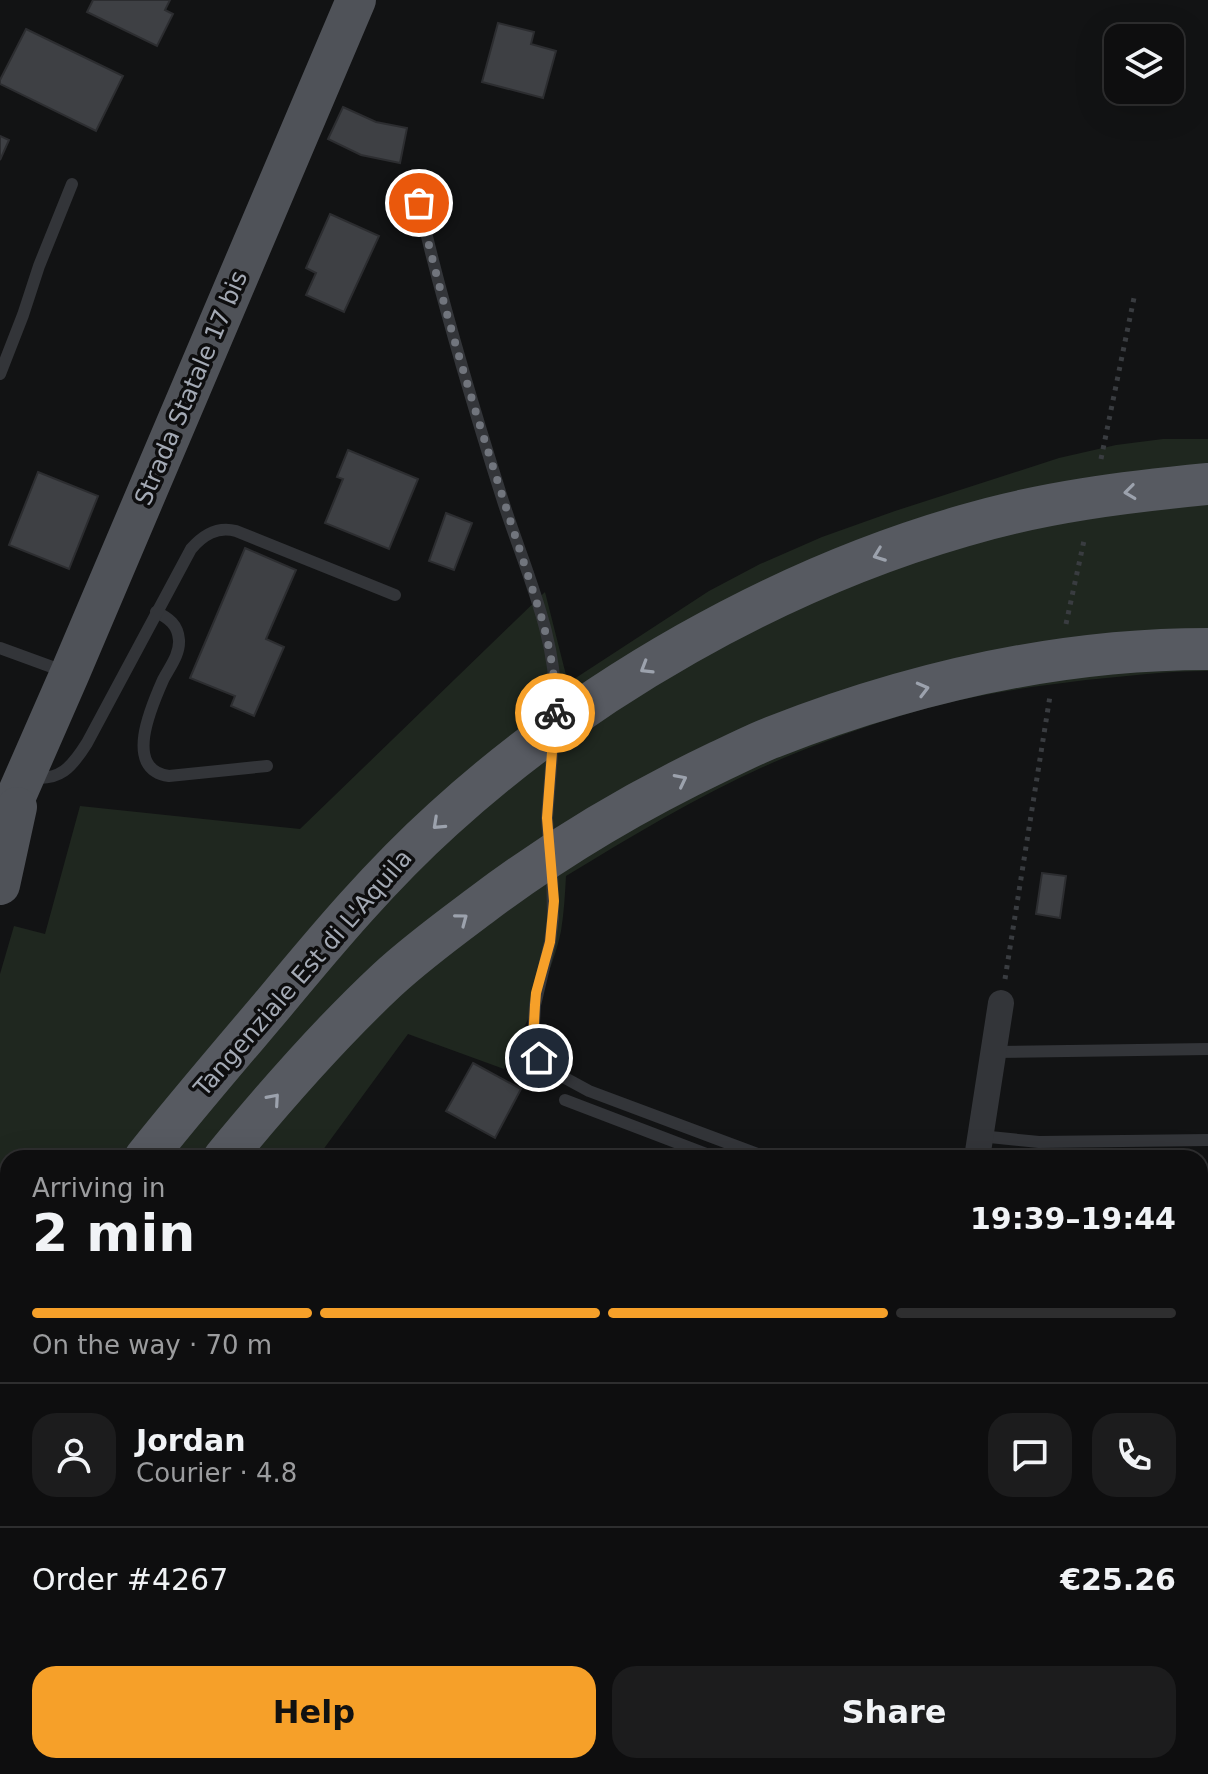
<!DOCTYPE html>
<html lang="en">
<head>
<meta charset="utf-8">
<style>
	body { margin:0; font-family:"DejaVu Sans",sans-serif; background:#1c1c1d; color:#f1f3f6; height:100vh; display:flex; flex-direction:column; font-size:30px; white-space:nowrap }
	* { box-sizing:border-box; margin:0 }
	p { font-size:26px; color:#9b9c9e }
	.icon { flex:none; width:44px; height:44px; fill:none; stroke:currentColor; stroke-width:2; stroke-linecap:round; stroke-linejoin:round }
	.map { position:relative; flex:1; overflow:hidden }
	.side { position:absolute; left:0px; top:1150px; width:1208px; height:624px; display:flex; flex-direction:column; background:#0e0e0f; border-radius:24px 24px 0 0; box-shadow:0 8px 32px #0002,0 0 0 2px #2e2e2f }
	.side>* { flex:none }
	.controls { position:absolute; left:1104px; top:24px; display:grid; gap:16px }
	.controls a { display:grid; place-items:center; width:80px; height:80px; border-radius:16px; background:#0e0e0f; box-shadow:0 8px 32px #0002,0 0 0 2px #2e2e2f; font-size:40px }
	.pin { position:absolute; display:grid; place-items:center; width:68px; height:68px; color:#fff; margin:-34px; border:4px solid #fff; border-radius:50%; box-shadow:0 2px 8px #0007 }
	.courier { position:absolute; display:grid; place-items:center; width:80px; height:80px; margin:-40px; border:6px solid #f6a029; border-radius:50%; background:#fff; color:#222; box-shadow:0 2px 10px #0007 }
	.overview em { font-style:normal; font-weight:600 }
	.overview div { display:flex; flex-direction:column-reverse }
	.overview { display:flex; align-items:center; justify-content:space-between; height:136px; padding:0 32px }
	h1 { font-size:52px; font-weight:600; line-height:60px }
	.bar { display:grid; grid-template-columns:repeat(4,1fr); gap:12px 8px; align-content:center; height:96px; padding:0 32px }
	.bar i { height:10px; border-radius:6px; background:#2e2e2f }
	.bar .active { background:#f6a029 }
	.bar p { grid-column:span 4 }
	.line { display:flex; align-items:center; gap:20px; padding:0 32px; border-top:2px solid #2e2e2f }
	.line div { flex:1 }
	.round { display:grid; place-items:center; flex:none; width:84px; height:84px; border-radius:24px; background:#1c1c1d }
	.button { display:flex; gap:16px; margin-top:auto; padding:16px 32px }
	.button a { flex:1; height:92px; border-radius:24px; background:#f6a029; color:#111; font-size:32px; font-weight:600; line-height:92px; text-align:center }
	.button a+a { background:#1c1c1d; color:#f1f3f6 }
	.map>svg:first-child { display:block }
</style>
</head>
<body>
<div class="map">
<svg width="1208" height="1774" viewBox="0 0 1208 1774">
	<rect width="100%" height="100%" fill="#121314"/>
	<!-- green -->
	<path fill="#1f271f" d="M1163,439H1208V671C1167,671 1127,676 1086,680C1036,686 985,693 936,706C885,719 835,737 786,757C709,789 637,833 566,876C565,894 564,913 561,931C552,976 524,1026 504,1069L408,1034L317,1158H8V1461L0,1471V974L14,926L45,934L80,806L300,829L545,592L568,683L709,591L760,564L822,537L895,511L1059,458L1116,445Z"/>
	<!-- building -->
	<g fill="#3e4044" stroke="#2c2d30" stroke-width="2">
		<path d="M93,0H170L165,10L173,14L157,46L87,12Z"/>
		<path d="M498,23L534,32L531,44L556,51L543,98L482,82Z"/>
		<path d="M26,29L123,76L96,131L0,84V80Z"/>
		<path d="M343,107L376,122L407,128L400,163L361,155L328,139Z"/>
		<path d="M0,136L9,140L0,160Z"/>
		<path d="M330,214L379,236L344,312L306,295L316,273L306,268Z"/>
		<path d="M348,450L418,479L389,549L325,523L343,479L337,477Z"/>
		<path d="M38,472L98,496L69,569L9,545Z"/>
		<path d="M446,513L472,523L454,570L429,561Z"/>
		<path d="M245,548L296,570L266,639L284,647L254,716L231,706L235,696L190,678Z"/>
		<path d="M1042,873L1066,876L1060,918L1036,914Z"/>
		<path d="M473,1063L521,1089L495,1138L446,1111Z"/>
		<path d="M1200,1342H1208V1379L1200,1378Z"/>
		<path d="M1200,1609L1208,1611V1692L1200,1690Z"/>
		<path d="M1132,1766H1183L1181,1774H1161Z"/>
	</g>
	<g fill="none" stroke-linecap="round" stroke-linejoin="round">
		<!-- path -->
		<g stroke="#393c40" stroke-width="5" stroke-dasharray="4 6" stroke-linecap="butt">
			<path d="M1101,459L1135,293"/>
			<path d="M1066,624L1085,536"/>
			<path d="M1005,979L1050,696"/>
		</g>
		<!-- service -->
		<g stroke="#333539" stroke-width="12">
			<path d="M419,203C442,303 471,400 502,498C524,568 560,641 555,716"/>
			<path d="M0,374L23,315L39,266L72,184"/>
			<path d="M156,612C169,618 178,625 179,640C180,655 169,668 163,680C151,707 123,770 169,776L267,766"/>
			<path d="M0,648L63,671"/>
			<path d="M29,777C60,782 72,767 87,743L191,549C203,535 217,526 236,531L395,595"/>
			<path d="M549,848L547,818L553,743"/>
			<path d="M552,866L553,918L550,942L535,1005L533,1041L539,1058L554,1072L589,1091L768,1158"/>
			<path d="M993,1052L1208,1049"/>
			<path d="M565,1100L717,1158"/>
			<path d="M980,1136L1039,1142L1208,1140"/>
			<path d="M0,1654L8,1638"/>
			<path d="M705,1766L728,1774"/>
			<path d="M1022,1766L1049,1774"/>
			<path d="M404,1774L406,1766"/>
			<path d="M636,1774L639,1766"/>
		</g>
		<!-- minor -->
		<g stroke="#333539" stroke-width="26">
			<path d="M977,1158L1001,1003"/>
			<path d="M1200,1439H1208"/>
			<path d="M421,1766L435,1774"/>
			<path d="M10,1774L20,1766"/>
		</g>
		<!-- primary -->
		<g stroke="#4f5258" stroke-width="40">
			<path d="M0,833L70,673L356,0"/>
			<path d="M0,885L17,807"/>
		</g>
		<!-- trunk -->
		<g stroke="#575a61" stroke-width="42">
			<path d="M0,1342L8,1331"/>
			<path d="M0,1432L8,1422"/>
		</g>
		<!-- trunk-bridge -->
		<g stroke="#575a61" stroke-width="42">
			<path d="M145,1158C187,1105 231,1054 275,1002C328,938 381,875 443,819C587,688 776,580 963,526C1043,502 1125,492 1208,484"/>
			<path d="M224,1158C275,1096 328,1035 387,980C416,953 449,929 481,905C555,849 634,802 718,762C736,754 754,744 773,737C911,683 1060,649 1208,649"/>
		</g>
	</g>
	<!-- one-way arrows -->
	<defs><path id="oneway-chevron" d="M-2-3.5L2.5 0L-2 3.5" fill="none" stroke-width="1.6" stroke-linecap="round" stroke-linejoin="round" transform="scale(2)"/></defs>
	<g stroke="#9ca2ad">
		<use href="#oneway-chevron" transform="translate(1130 492) rotate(173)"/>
		<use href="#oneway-chevron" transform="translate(879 555) rotate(159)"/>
		<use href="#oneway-chevron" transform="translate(646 668) rotate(149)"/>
		<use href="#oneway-chevron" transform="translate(923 689) rotate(-15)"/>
		<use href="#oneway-chevron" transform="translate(681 780) rotate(-27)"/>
		<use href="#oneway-chevron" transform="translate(438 824) rotate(137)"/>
		<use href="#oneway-chevron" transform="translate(462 919) rotate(-37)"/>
		<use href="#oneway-chevron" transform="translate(274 1099) rotate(-49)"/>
	</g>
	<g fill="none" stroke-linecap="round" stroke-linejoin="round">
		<!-- done -->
		<path stroke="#71757d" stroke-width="8" stroke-dasharray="0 14.4" d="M419,203C451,345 498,481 542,619C550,650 557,681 555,713"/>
		<!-- route -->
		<path stroke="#f6a029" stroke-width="10" d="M539,1058L533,1041L535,1005L536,993L550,942L554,901L547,818L555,713"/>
	</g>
	<g text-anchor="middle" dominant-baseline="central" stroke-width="7" stroke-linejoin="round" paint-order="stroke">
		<!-- street labels -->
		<g font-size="24" fill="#a4aab5" stroke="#0e0e0f">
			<text transform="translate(191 388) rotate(-67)">Strada Statale 17 bis</text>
			<text transform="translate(303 973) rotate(-49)">Tangenziale Est di L'Aquila</text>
		</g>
	</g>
</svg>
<div class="controls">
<a><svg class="icon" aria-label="layers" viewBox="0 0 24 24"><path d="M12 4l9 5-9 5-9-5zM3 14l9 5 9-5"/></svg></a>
</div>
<div class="pin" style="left:419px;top:203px;background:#ea580c"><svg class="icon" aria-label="bag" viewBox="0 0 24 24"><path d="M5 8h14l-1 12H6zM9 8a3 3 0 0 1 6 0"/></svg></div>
<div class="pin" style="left:539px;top:1058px;background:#1f2937"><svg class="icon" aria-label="home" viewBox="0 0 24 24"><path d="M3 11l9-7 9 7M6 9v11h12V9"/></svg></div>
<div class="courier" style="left:555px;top:713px"><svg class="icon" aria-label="bike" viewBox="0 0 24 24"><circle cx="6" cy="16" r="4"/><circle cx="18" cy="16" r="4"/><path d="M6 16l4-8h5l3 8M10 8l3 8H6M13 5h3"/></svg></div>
<section class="side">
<div class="overview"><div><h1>2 min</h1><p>Arriving in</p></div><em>19:39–19:44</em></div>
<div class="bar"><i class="active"></i><i class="active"></i><i class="active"></i><i></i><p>On the way · 70 m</p></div>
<div class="line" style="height:144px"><a class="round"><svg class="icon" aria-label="person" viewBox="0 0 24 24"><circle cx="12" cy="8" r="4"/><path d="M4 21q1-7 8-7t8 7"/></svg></a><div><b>Jordan</b><p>Courier · 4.8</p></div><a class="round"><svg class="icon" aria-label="chat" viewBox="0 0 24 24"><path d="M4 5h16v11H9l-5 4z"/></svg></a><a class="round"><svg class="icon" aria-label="phone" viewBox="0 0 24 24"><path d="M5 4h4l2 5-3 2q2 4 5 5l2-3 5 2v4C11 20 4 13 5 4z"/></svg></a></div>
<div class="line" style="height:104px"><div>Order #4267</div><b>€25.26</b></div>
<div class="button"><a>Help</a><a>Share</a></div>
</section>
</div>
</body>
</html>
